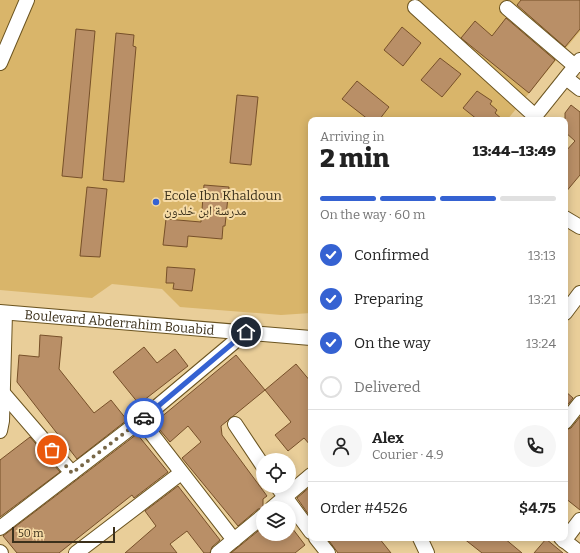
<!DOCTYPE html>
<html lang="en">
<head>
<meta charset="utf-8">
<style>
	body { margin:0; font-family:Bitter,"Noto Naskh Arabic",serif; background:#f6f6f6; color:#222; height:100vh; display:flex; flex-direction:column; font-size:15px; white-space:nowrap }
	* { box-sizing:border-box; margin:0 }
	p { font-size:13px; color:#767676 }
	.icon { flex:none; width:22px; height:22px; fill:none; stroke:currentColor; stroke-width:2; stroke-linecap:round; stroke-linejoin:round }
	.map { position:relative; flex:1; overflow:hidden }
	.details { position:absolute; left:308px; top:117px; width:260px; height:424px; display:flex; flex-direction:column; background:#fff; border-radius:8px; box-shadow:0 2px 10px #0003 }
	.details>* { flex:none }
	.buttons { position:absolute; left:256px; top:453px; display:grid; gap:8px }
	.buttons a { display:grid; place-items:center; width:40px; height:40px; border-radius:50%; background:#fff; box-shadow:0 2px 10px #0003; font-size:20px }
	.scale { position:absolute; left:12px; bottom:10px; width:103px; box-sizing:border-box; padding-left:4px; border:2px solid #3b301b; border-top:0; font-size:11px; line-height:14px; white-space:nowrap; color:#3b301b; -webkit-text-stroke:3px #f6dba6; paint-order:stroke }
	.pin { position:absolute; display:grid; place-items:center; width:34px; height:34px; color:#fff; margin:-17px; border:2px solid #fff; border-radius:50%; box-shadow:0 1px 4px #0007 }
	.courier { position:absolute; display:grid; place-items:center; width:40px; height:40px; margin:-20px; border:3px solid #3562d2; border-radius:50%; background:#fff; color:#222; box-shadow:0 1px 5px #0007 }
	.head em { font-style:normal; font-weight:800 }
	.head div { display:flex; flex-direction:column-reverse }
	.head { display:flex; align-items:center; justify-content:space-between; height:68px; padding:0 12px }
	h1 { font-size:26px; font-weight:800; line-height:30px }
	.bar { display:grid; grid-template-columns:repeat(4,1fr); gap:6px 4px; align-content:center; height:48px; padding:0 12px }
	.bar i { height:5px; border-radius:3px; background:#e0e0e0 }
	.bar .on { background:#3562d2 }
	.bar p { grid-column:span 4 }
	.line { display:flex; align-items:center; gap:10px; padding:0 12px; border-top:1px solid #e0e0e0 }
	.line div { flex:1 }
	.round { display:grid; place-items:center; flex:none; width:42px; height:42px; border-radius:21px; background:#f6f6f6 }
	ol { padding:0 12px; list-style:none }
	li { display:flex; align-items:center; gap:12px; height:44px }
	li p { margin-inline-start:auto }
	li .icon { padding:4px; border-radius:50%; background:#3562d2; color:#fff; stroke-width:4 }
	li:last-child { color:#767676 }
	li i { width:22px; height:22px; border:2px solid #e0e0e0; border-radius:50% }
	.map>svg:first-child { display:block }
</style>
</head>
<body>
<div class="map">
<svg width="580" height="553" viewBox="0 0 580 553">
	<rect width="100%" height="100%" fill="#e9ce99"/>
	<!-- green -->
	<path fill="#d9b56a" d="M0,0H580V31L507,120H311V313L281,315L180,307L162,289L112,284L92,298L0,290Z"/>
	<!-- building -->
	<g fill="#b98f67" stroke="#775029">
		<path d="M521,0H580V29L565,47L517,5Z"/>
		<path d="M506,18L555,60L529,93L461,38L475,21L492,36Z"/>
		<path d="M402,27L421,43L403,66L384,50Z"/>
		<path d="M76,29L95,31L82,178L62,176Z"/>
		<path d="M116,33L134,35L133,46L136,47L124,182L103,180Z"/>
		<path d="M440,58L461,74L442,97L421,80Z"/>
		<path d="M357,81L389,107L379,120H369L342,99Z"/>
		<path d="M477,91L492,101L490,104L497,110L495,113L503,120H478L463,108Z"/>
		<path d="M237,95L258,97L251,165L230,163Z"/>
		<path d="M571,105L580,112V175L565,193V152L575,141L565,132V113Z"/>
		<path d="M204,185L229,187L225,226H223L222,239L188,236L187,247L163,245L166,219L201,222Z"/>
		<path d="M87,187L107,189L100,257L80,256Z"/>
		<path d="M167,267L195,269L192,291L173,289L174,283H166Z"/>
		<path d="M40,335L62,337L59,369L94,413L111,400L127,420L77,459L17,382L19,355L39,357Z"/>
		<path d="M144,347L157,363L175,349L188,366L139,404L113,372Z"/>
		<path d="M236,355L265,390L296,364L311,382V446L304,438L288,451L275,435L291,422L265,390L221,426L222,435L267,496L263,499V508L258,509L238,526L182,458L201,442L188,426L170,442L154,423Z"/>
		<path d="M565,391L573,398L565,408Z"/>
		<path d="M580,417V510L565,498V430L571,428Z"/>
		<path d="M137,434L168,472L134,498L132,495L59,553H17L3,536Z"/>
		<path d="M30,437L60,472L0,517V460Z"/>
		<path d="M178,486L220,540L212,547L210,553H204L187,531L170,544L177,553H125L156,526L145,511Z"/>
		<path d="M311,486V518L297,498Z"/>
		<path d="M289,524L305,545L295,553H231L263,527V534H289Z"/>
		<path d="M327,538H379L391,553H338Z"/>
		<path d="M463,538H504L522,553H482Z"/>
		<path d="M546,539L563,553H534Z"/>
	</g>
	<g fill="none" stroke-linecap="round" stroke-linejoin="round">
		<defs>
			<g id="minor">
				<path d="M415,7L535,116"/>
				<path d="M507,8L575,66"/>
				<path d="M0,63L27,0"/>
				<path d="M566,78L580,89"/>
				<path d="M532,120L580,60"/>
				<path d="M565,218L580,227"/>
				<path id="s1" d="M0,312L311,338"/>
				<path d="M565,313L580,293"/>
				<path d="M3,393L72,473"/>
				<path d="M141,420L234,540"/>
				<path d="M565,422L580,403"/>
				<path d="M235,424L263,466"/>
				<path d="M0,431L2,421L5,313"/>
				<path d="M277,486L311,532"/>
				<path d="M272,508L311,475"/>
				<path d="M0,528L141,420L246,332"/>
				<path d="M316,538L328,553"/>
				<path d="M420,538L427,553"/>
				<path d="M561,538L580,553"/>
				<path d="M564,541L580,520"/>
				<path d="M0,552L1,553"/>
				<path d="M76,553L181,473"/>
				<path d="M218,553L263,516"/>
			</g>
		</defs>
		<!-- minor casing -->
		<use href="#minor" stroke="#6b5420" stroke-width="16"/>
		<!-- minor -->
		<use href="#minor" stroke="#fff" stroke-width="14"/>
	</g>
	<g fill="none" stroke-linecap="round" stroke-linejoin="round">
		<!-- done -->
		<path stroke="#786747" stroke-width="4" stroke-dasharray="0 7.2" d="M52,450L72,473L144,418"/>
		<!-- route -->
		<path stroke="#3562d2" stroke-width="5" d="M144,418L246,332"/>
	</g>
	<!-- markers -->
	<circle fill="#3562d2" stroke="#f6dba6" stroke-width="1.5" cx="156" cy="202" r="4"/>
	<g text-anchor="middle" dominant-baseline="central" stroke-width="4" stroke-linejoin="round" paint-order="stroke">
		<!-- poi labels -->
		<g font-size="13" fill="#3b301b" stroke="#f6dba6" text-anchor="start">
			<text x="164" y="195">Ecole Ibn Khaldoun<tspan x="164" dy="15">مدرسة ابن خلدون</tspan></text>
		</g>
		<!-- street labels -->
		<g font-size="13" fill="#3b301b" stroke="#f6dba6">
			<text stroke="none"><textPath href="#s1" startOffset="120">Boulevard Abderrahim Bouabid</textPath></text>
		</g>
	</g>
</svg>
<div class="buttons">
<a><svg class="icon" aria-label="locate" viewBox="0 0 24 24"><circle cx="12" cy="12" r="6"/><path d="M12 2v4M12 18v4M2 12h4M18 12h4"/></svg></a>
<a><svg class="icon" aria-label="layers" viewBox="0 0 24 24"><path d="M12 4l9 5-9 5-9-5zM3 14l9 5 9-5"/></svg></a>
</div>
<div class="scale">50 m</div>
<div class="pin" style="left:52px;top:450px;background:#ea580c"><svg class="icon" aria-label="bag" viewBox="0 0 24 24"><path d="M5 8h14l-1 12H6zM9 8a3 3 0 0 1 6 0"/></svg></div>
<div class="pin" style="left:246px;top:332px;background:#1f2937"><svg class="icon" aria-label="home" viewBox="0 0 24 24"><path d="M3 11l9-7 9 7M6 9v11h12V9"/></svg></div>
<div class="courier" style="left:144px;top:418px"><svg class="icon" aria-label="car" viewBox="0 0 24 24"><path d="M5 17H2v-5l4-1 3-4h7l3 4 3 1v5h-3M9 17h6M6 11h13"/><circle cx="7" cy="17" r="2"/><circle cx="17" cy="17" r="2"/></svg></div>
<section class="details">
<div class="head"><div><h1>2 min</h1><p>Arriving in</p></div><em>13:44–13:49</em></div>
<div class="bar"><i class="on"></i><i class="on"></i><i class="on"></i><i></i><p>On the way · 60 m</p></div>
<ol>
<li><svg class="icon" aria-label="check" viewBox="0 0 24 24"><path d="M5 12l5 5 9-10"/></svg>Confirmed<p>13:13</p></li>
<li><svg class="icon" aria-label="check" viewBox="0 0 24 24"><path d="M5 12l5 5 9-10"/></svg>Preparing<p>13:21</p></li>
<li><svg class="icon" aria-label="check" viewBox="0 0 24 24"><path d="M5 12l5 5 9-10"/></svg>On the way<p>13:24</p></li>
<li><i></i>Delivered</li>
</ol>
<div class="line" style="height:72px"><a class="round"><svg class="icon" aria-label="person" viewBox="0 0 24 24"><circle cx="12" cy="8" r="4"/><path d="M4 21q1-7 8-7t8 7"/></svg></a><div><b>Alex</b><p>Courier · 4.9</p></div><a class="round"><svg class="icon" aria-label="phone" viewBox="0 0 24 24"><path d="M5 4h4l2 5-3 2q2 4 5 5l2-3 5 2v4C11 20 4 13 5 4z"/></svg></a></div>
<div class="line" style="height:52px"><div>Order #4526</div><b>$4.75</b></div>
</section>
</div>
</body>
</html>
